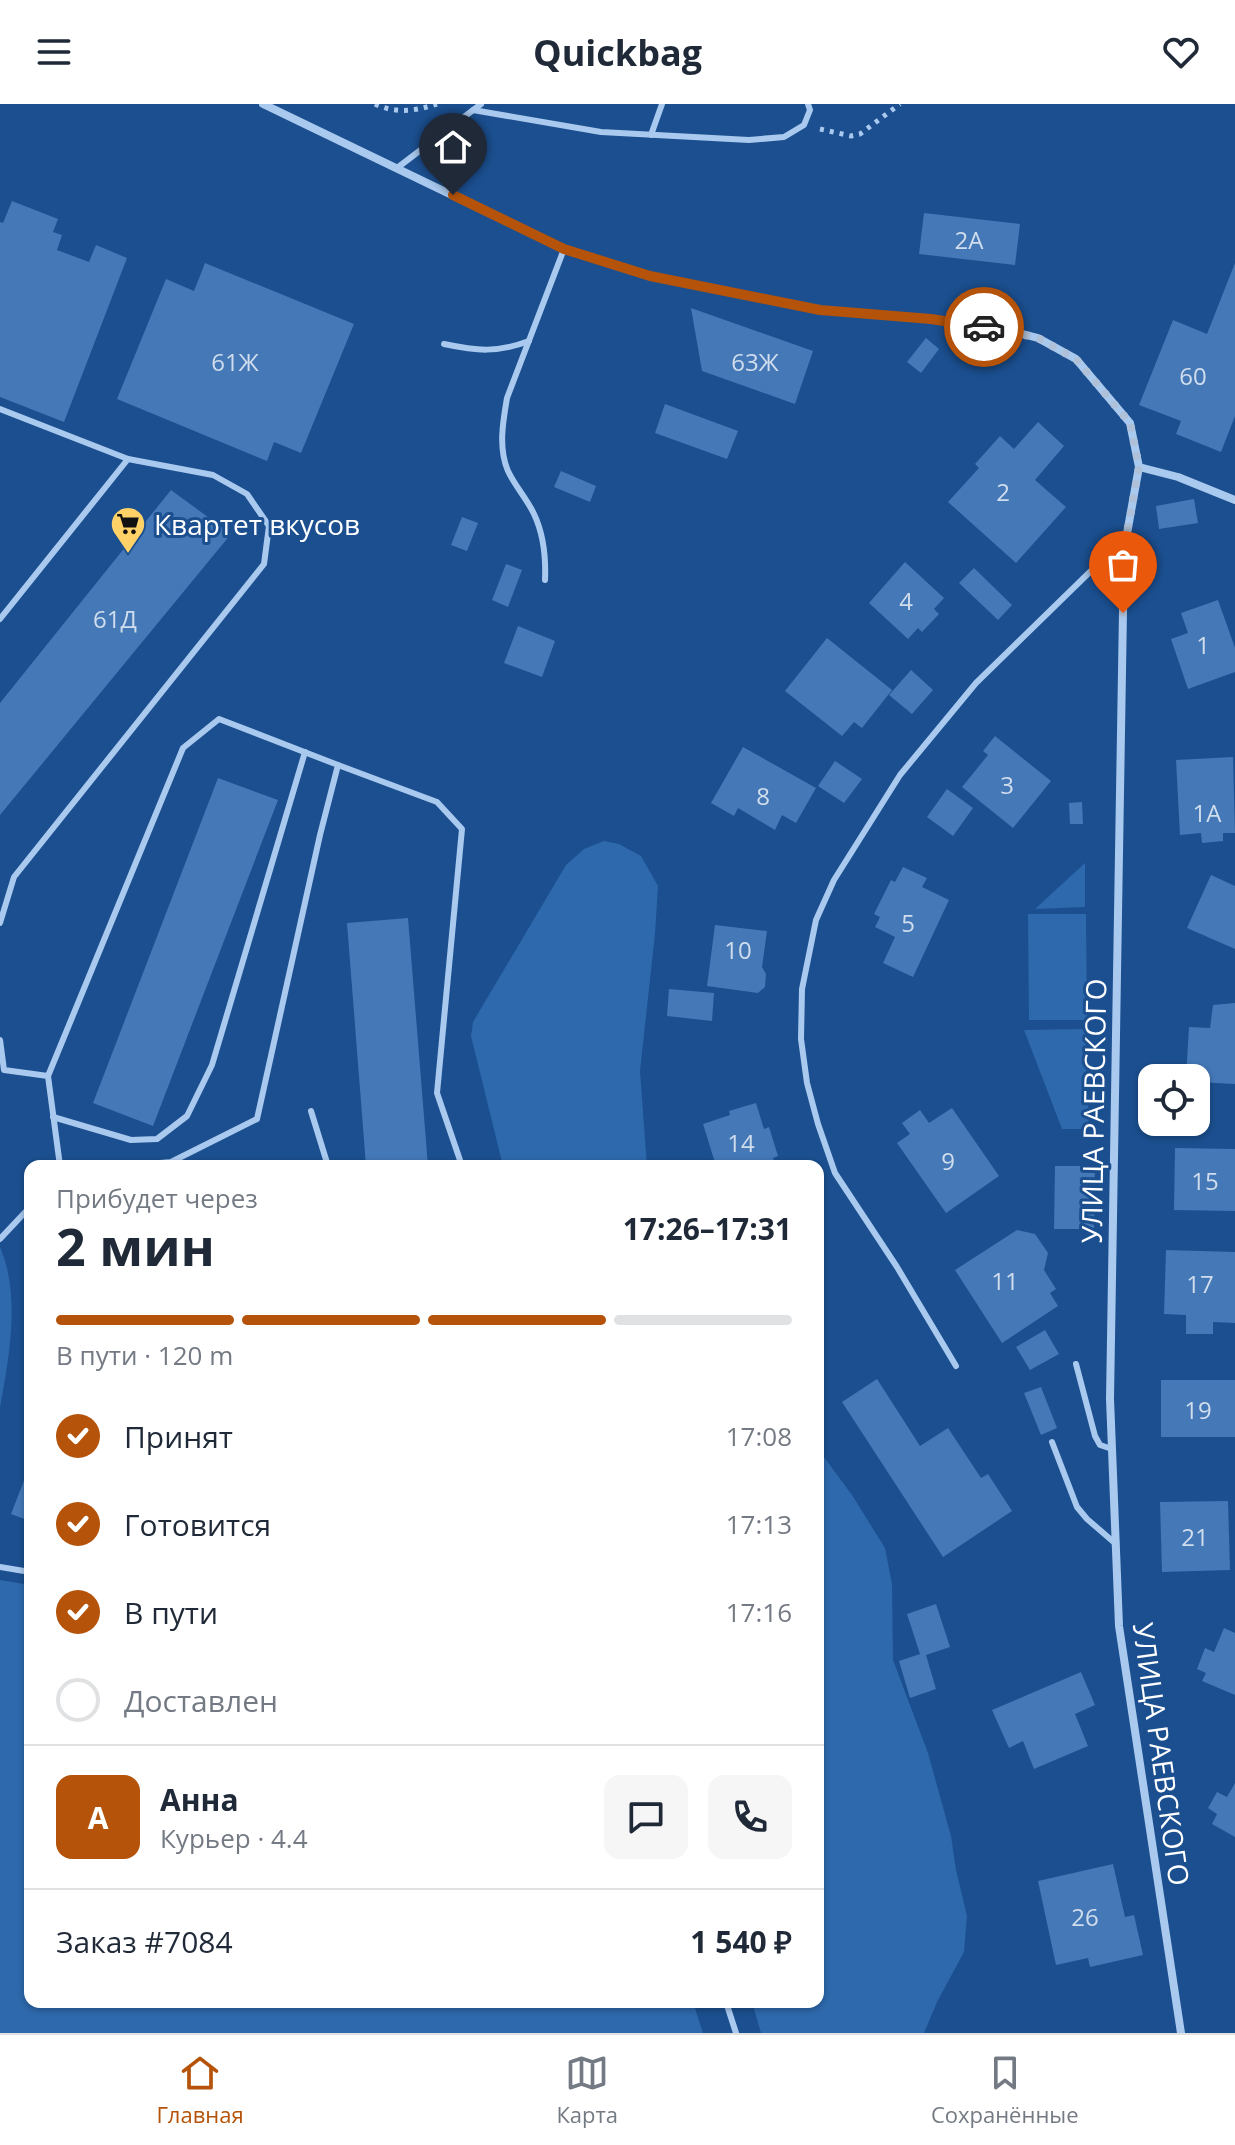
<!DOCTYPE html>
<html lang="ru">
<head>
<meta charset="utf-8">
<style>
	body { margin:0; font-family:"Open Sans",sans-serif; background:#f6f6f7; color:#1f2937; height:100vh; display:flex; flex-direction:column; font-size:30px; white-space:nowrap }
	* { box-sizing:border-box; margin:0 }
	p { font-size:26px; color:#747a83 }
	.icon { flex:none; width:44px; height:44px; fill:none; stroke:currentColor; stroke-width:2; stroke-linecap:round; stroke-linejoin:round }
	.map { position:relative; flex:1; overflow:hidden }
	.details { position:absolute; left:24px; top:1056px; width:800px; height:848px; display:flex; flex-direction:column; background:#fff; border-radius:16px; box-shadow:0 2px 6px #0004 }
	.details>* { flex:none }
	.tools { position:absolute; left:1138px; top:960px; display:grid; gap:16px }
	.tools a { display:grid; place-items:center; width:72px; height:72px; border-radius:16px; background:#fff; box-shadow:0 2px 6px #0004; font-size:40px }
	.pin { position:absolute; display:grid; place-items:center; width:68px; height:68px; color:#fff; margin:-82px -34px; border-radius:50% 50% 50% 0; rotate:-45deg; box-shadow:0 0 8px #0007 }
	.pin .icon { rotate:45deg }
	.courier { position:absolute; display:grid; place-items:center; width:80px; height:80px; margin:-40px; border:6px solid #b45309; border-radius:50%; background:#fff; color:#222; box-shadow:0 2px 10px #0007 }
	.headline em { font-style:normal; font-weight:700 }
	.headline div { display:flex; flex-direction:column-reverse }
	.headline { display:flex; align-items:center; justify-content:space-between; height:136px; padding:0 32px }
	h1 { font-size:52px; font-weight:700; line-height:60px }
	.bar { display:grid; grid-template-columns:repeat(4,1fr); gap:12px 8px; align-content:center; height:96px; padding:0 32px }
	.bar i { height:10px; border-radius:6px; background:#e0e1e3 }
	.bar .active { background:#b45309 }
	.bar p { grid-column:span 4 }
	.line { display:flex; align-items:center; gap:20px; padding:0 32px; border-top:2px solid #e0e1e3 }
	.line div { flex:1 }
	.round { display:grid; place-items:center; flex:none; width:84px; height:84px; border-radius:16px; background:#f6f6f7 }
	ol { padding:0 32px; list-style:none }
	li { display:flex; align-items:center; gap:24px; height:88px }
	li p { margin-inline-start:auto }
	li .icon { padding:8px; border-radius:50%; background:#b45309; color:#fff; stroke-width:4 }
	li:last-child { color:#747a83 }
	li i { width:44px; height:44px; border:4px solid #e0e1e3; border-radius:50% }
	header { display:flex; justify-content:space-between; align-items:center; height:104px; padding:0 32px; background:#fff; font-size:36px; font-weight:700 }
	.tabs { display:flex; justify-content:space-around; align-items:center; height:112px; border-top:2px solid #e0e1e3; background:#fff; font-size:22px; color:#747a83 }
	.tabs a { display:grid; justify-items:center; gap:4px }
	.tabs .active { color:#b45309 }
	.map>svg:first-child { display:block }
</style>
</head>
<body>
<header><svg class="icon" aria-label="menu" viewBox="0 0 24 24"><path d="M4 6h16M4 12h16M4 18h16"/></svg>Quickbag<svg class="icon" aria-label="heart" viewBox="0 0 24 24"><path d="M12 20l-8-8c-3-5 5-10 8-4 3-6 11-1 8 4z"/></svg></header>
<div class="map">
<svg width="1235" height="1929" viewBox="0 0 1235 1929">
	<rect width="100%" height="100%" fill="#1b4f8f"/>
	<!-- green -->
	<g fill="#2e69ad">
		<path d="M604,737L619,740L641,752L658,782L655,830L640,967L647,1062H503L471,932L473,918L566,761L584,745Z"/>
		<path d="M1085,759V803L1035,805Z"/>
		<path d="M1028,810H1086L1087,916H1029Z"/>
		<path d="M1085,925L1089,1025H1062L1024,926Z"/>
		<path d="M0,1143C21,1192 9,1253 0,1304Z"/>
		<path d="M818,1345L852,1391L885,1444L892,1480L893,1556L928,1649L951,1732L956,1766L967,1812L964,1848L937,1898L924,1929H761L752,1898H818Z"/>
		<path d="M0,1476L30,1481V1898H693L703,1929H0Z"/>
	</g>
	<!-- building -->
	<g fill="#4478b7">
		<path d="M12,97L58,115L53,128L62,131L57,146L89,158L96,141L127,154L64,318L0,293V118L3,119Z"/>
		<path d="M924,109L1020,120L1015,161L919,150Z"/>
		<path d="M205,159L354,220L301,349L274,338L267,357L117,295L166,175L194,187Z"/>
		<path d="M1235,159V312L1221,348L1176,330L1181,317L1139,301L1173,216L1207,230Z"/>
		<path d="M691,204L813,247L795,300L702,267Z"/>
		<path d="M926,234L939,245L921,269L907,258Z"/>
		<path d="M665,300L738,327L727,355L655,329Z"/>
		<path d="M1038,318L1064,342L1035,376L1066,403L1016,459L948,398L979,364L975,360L1000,332L1014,345Z"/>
		<path d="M561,367L596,382L590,398L554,383Z"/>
		<path d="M171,386L231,430L0,711V599Z"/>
		<path d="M1194,395L1198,419L1159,425L1156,402Z"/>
		<path d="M462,413L478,419L467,447L451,441Z"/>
		<path d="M905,458L944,494L934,505L939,510L922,528L918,524L908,535L869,499Z"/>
		<path d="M506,460L522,466L508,503L492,496Z"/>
		<path d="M974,464L1012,501L998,516L959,479Z"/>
		<path d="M1218,496L1235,544V568L1188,585L1171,535L1188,529L1181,509Z"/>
		<path d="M518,522L555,537L542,573L504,559Z"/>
		<path d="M827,534L892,586L862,624L854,618L842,632L785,587Z"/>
		<path d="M911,566L933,586L912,610L889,591Z"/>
		<path d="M995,632L1051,677L1013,724L962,683L988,651L983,647Z"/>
		<path d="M743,643L816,684L796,719L782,711L775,726L738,704L734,712L711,699Z"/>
		<path d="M1233,653L1235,729H1223V737L1202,739L1201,729L1180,731L1176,656Z"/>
		<path d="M835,657L862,675L844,699L818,682Z"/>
		<path d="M218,674L278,696L153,1022L93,999Z"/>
		<path d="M947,685L973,704L953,732L927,713Z"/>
		<path d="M1082,698L1083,720H1070L1069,699Z"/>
		<path d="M903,763L927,774L922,783L949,796L913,873L883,859L895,833L875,823L880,813L874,810L891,776L895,778Z"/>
		<path d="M1211,771L1235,782V845L1187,824Z"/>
		<path d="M408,814L428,1062H366L347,819Z"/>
		<path d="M715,821L767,827L762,863L766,870L765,883L758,889L707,882Z"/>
		<path d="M669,885L714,889L712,917L667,912Z"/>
		<path d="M1235,899V980L1196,978V974H1186L1189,923L1210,924L1213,901Z"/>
		<path d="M756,999L764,1025L769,1023L778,1052L773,1054L776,1062H716L703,1020L730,1011L729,1007Z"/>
		<path d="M952,1004L999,1072L946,1109L897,1039L910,1030L902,1019L920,1006L929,1019Z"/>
		<path d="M1175,1044L1235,1045V1107L1174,1106Z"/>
		<path d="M1055,1062H1095L1094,1125H1054Z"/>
		<path d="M1017,1126L1035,1130L1048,1149L1044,1166L1056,1185L1050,1189L1058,1202L1002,1239L955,1166Z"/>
		<path d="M1166,1146L1235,1148V1219L1213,1218V1230H1186V1211L1164,1210Z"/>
		<path d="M1045,1226L1059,1250L1030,1266L1016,1243Z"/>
		<path d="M877,1275L920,1342L948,1324L981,1374L988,1370L1012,1407L943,1453L842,1298Z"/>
		<rect x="1161" y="1276" width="74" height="57"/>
		<path d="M1041,1283L1057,1324L1041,1331L1024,1289Z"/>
		<path d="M25,1374L30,1376V1417L11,1410Z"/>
		<path d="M1228,1397L1230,1466L1162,1468L1160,1398Z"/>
		<path d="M936,1500L950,1543L926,1551L936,1585L910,1594L899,1557L920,1550L907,1510Z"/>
		<path d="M1224,1524L1235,1529V1591L1202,1577L1206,1569L1197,1565L1205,1544L1214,1548Z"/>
		<path d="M1081,1568L1095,1601L1075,1610L1088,1642L1034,1665L1023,1637L1009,1644L992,1606Z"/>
		<path d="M1235,1679V1733L1212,1720L1217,1710L1208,1704L1217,1688L1227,1693Z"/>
		<path d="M1113,1760L1125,1813L1134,1811L1143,1851L1090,1863L1088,1854L1056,1861L1038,1777Z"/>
	</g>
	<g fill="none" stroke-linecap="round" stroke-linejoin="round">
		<!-- path -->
		<g stroke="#a9c9ee" stroke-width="5" stroke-dasharray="4 6" stroke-linecap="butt">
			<path d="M375,0C396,10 415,7 437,0"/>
			<path d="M820,25L851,32L860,30L900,0"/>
		</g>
		<!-- service -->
		<g stroke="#a9c9ee" stroke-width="6">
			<path d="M473,6L601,28L749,36L784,33L804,21L810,6L808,0"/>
			<path d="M651,31L662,0"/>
			<path d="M397,64L481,0"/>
			<path d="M444,240C477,247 497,249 529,237"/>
			<path d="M0,305L128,355L213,371L247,390L269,422L264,460L14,773L0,819"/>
			<path d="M545,476C546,452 544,431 534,410C527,395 515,382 508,367C498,344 503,317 507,294L564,145"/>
			<path d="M0,515L128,355"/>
			<path d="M338,661L437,698L462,725L437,989L462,1062"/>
			<path d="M0,936L4,966L48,972"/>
			<path d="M311,1007L328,1062"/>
			<path d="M53,1013L131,1036L157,1035L187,1012L212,961L305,648"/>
			<path d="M60,1062L48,972L183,644L219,615L338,661L320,731L257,1015L171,1058L127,1062"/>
			<path d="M0,1135L30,1103"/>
			<path d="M1076,1260L1095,1332L1100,1341L1112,1345"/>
			<path d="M956,1262L897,1163L835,1069L818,1020L807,979L801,935L802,885L816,816L834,776L900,671L976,579L1098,460L1124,446"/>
			<path d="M1052,1338L1077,1403L1087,1415L1116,1440"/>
			<path d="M0,1463L30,1468"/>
			<path d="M726,1898L736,1929"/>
		</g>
		<!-- minor -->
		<g stroke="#a9c9ee" stroke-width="8">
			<path d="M263,0L564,145L650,172L820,206L931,215L1015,228L1038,234L1076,255L1130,319L1139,363L1124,446L1110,1295L1112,1345L1119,1522L1181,1929"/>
			<path d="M1139,363L1178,373L1235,396"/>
		</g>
	</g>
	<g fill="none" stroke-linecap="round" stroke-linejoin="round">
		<!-- done -->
		<path stroke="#afc1d8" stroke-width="8" stroke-dasharray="0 14.4" d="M984,223L1038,234L1076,255L1130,319L1139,363L1124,446L1123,509"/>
		<!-- route -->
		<path stroke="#b45309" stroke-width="10" d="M453,91L564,145L650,172L820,206L931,215L984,223"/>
	</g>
	<!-- icons -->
	<defs>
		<symbol id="supermarket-pin" viewBox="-11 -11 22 30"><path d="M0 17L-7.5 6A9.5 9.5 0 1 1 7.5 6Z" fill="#ffd166" stroke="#1b4f8f"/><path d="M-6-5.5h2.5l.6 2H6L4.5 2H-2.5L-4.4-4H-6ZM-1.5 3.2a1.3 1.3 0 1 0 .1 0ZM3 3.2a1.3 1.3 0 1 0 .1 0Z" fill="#111"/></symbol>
	</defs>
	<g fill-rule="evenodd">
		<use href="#supermarket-pin" x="108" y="400" width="40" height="54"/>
	</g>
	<g text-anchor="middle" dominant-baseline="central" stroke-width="6" stroke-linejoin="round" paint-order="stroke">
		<!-- number labels -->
		<g font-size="24" fill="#d0dded">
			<text x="969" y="135">2А</text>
			<text x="235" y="257">61Ж</text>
			<text x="755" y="257">63Ж</text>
			<text x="1193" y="271">60</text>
			<text x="1003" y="387">2</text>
			<text x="906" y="496">4</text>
			<text x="115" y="514">61Д</text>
			<text x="1203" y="540">1</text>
			<text x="1007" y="680">3</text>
			<text x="763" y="691">8</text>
			<text x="1207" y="708">1А</text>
			<text x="908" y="818">5</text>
			<text x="738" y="845">10</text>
			<text x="741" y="1038">14</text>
			<text x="948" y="1056">9</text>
			<text x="1205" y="1076">15</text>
			<text x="1005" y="1176">11</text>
			<text x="1200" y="1179">17</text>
			<text x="1198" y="1305">19</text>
			<text x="1195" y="1432">21</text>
			<text x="1085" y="1812">26</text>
		</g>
		<!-- poi labels -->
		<g font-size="28" fill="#fff" stroke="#1b4f8f" text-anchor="start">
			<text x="154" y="420">Квартет вкусов</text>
		</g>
		<!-- street labels -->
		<g font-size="28" fill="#fff" stroke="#1b4f8f">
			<text transform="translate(1093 1007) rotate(-89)">УЛИЦА РАЕВСКОГО</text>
			<text transform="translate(1162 1650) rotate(82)">УЛИЦА РАЕВСКОГО</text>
		</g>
	</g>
</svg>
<div class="tools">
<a><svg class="icon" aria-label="locate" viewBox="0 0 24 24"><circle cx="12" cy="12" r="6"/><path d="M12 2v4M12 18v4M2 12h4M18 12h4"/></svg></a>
</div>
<div class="pin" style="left:1123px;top:509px;background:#ea580c"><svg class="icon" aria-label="bag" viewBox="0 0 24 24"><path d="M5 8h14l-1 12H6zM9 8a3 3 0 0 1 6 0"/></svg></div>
<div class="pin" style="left:453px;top:91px;background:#1f2937"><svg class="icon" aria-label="home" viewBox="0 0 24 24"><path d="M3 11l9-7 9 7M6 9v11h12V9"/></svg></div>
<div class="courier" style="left:984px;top:223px"><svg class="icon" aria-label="car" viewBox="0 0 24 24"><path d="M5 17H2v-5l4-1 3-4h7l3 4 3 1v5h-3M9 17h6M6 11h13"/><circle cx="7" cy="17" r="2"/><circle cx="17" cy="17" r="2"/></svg></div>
<section class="details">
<div class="headline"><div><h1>2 мин</h1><p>Прибудет через</p></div><em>17:26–17:31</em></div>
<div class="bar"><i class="active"></i><i class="active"></i><i class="active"></i><i></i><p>В пути · 120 m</p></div>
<ol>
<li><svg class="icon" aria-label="check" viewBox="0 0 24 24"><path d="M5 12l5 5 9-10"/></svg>Принят<p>17:08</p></li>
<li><svg class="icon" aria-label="check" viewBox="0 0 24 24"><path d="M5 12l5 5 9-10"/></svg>Готовится<p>17:13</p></li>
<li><svg class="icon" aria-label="check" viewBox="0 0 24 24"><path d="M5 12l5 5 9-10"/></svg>В пути<p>17:16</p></li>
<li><i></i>Доставлен</li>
</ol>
<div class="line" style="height:144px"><b class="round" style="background:#b45309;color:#fff">А</b><div><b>Анна</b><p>Курьер · 4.4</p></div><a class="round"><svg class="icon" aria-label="chat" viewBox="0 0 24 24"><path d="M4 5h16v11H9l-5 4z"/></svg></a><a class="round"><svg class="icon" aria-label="phone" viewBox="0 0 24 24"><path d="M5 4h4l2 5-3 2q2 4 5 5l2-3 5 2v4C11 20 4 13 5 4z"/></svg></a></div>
<div class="line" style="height:104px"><div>Заказ #7084</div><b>1 540 ₽</b></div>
</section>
</div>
<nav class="tabs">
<a class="active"><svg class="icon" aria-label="home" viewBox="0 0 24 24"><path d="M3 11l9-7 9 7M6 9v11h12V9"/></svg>Главная</a>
<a><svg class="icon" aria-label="map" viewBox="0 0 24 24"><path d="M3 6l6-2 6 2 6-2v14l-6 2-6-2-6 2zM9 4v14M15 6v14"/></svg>Карта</a>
<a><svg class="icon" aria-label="saved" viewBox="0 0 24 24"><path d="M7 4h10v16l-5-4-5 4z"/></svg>Сохранённые</a>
</nav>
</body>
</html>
